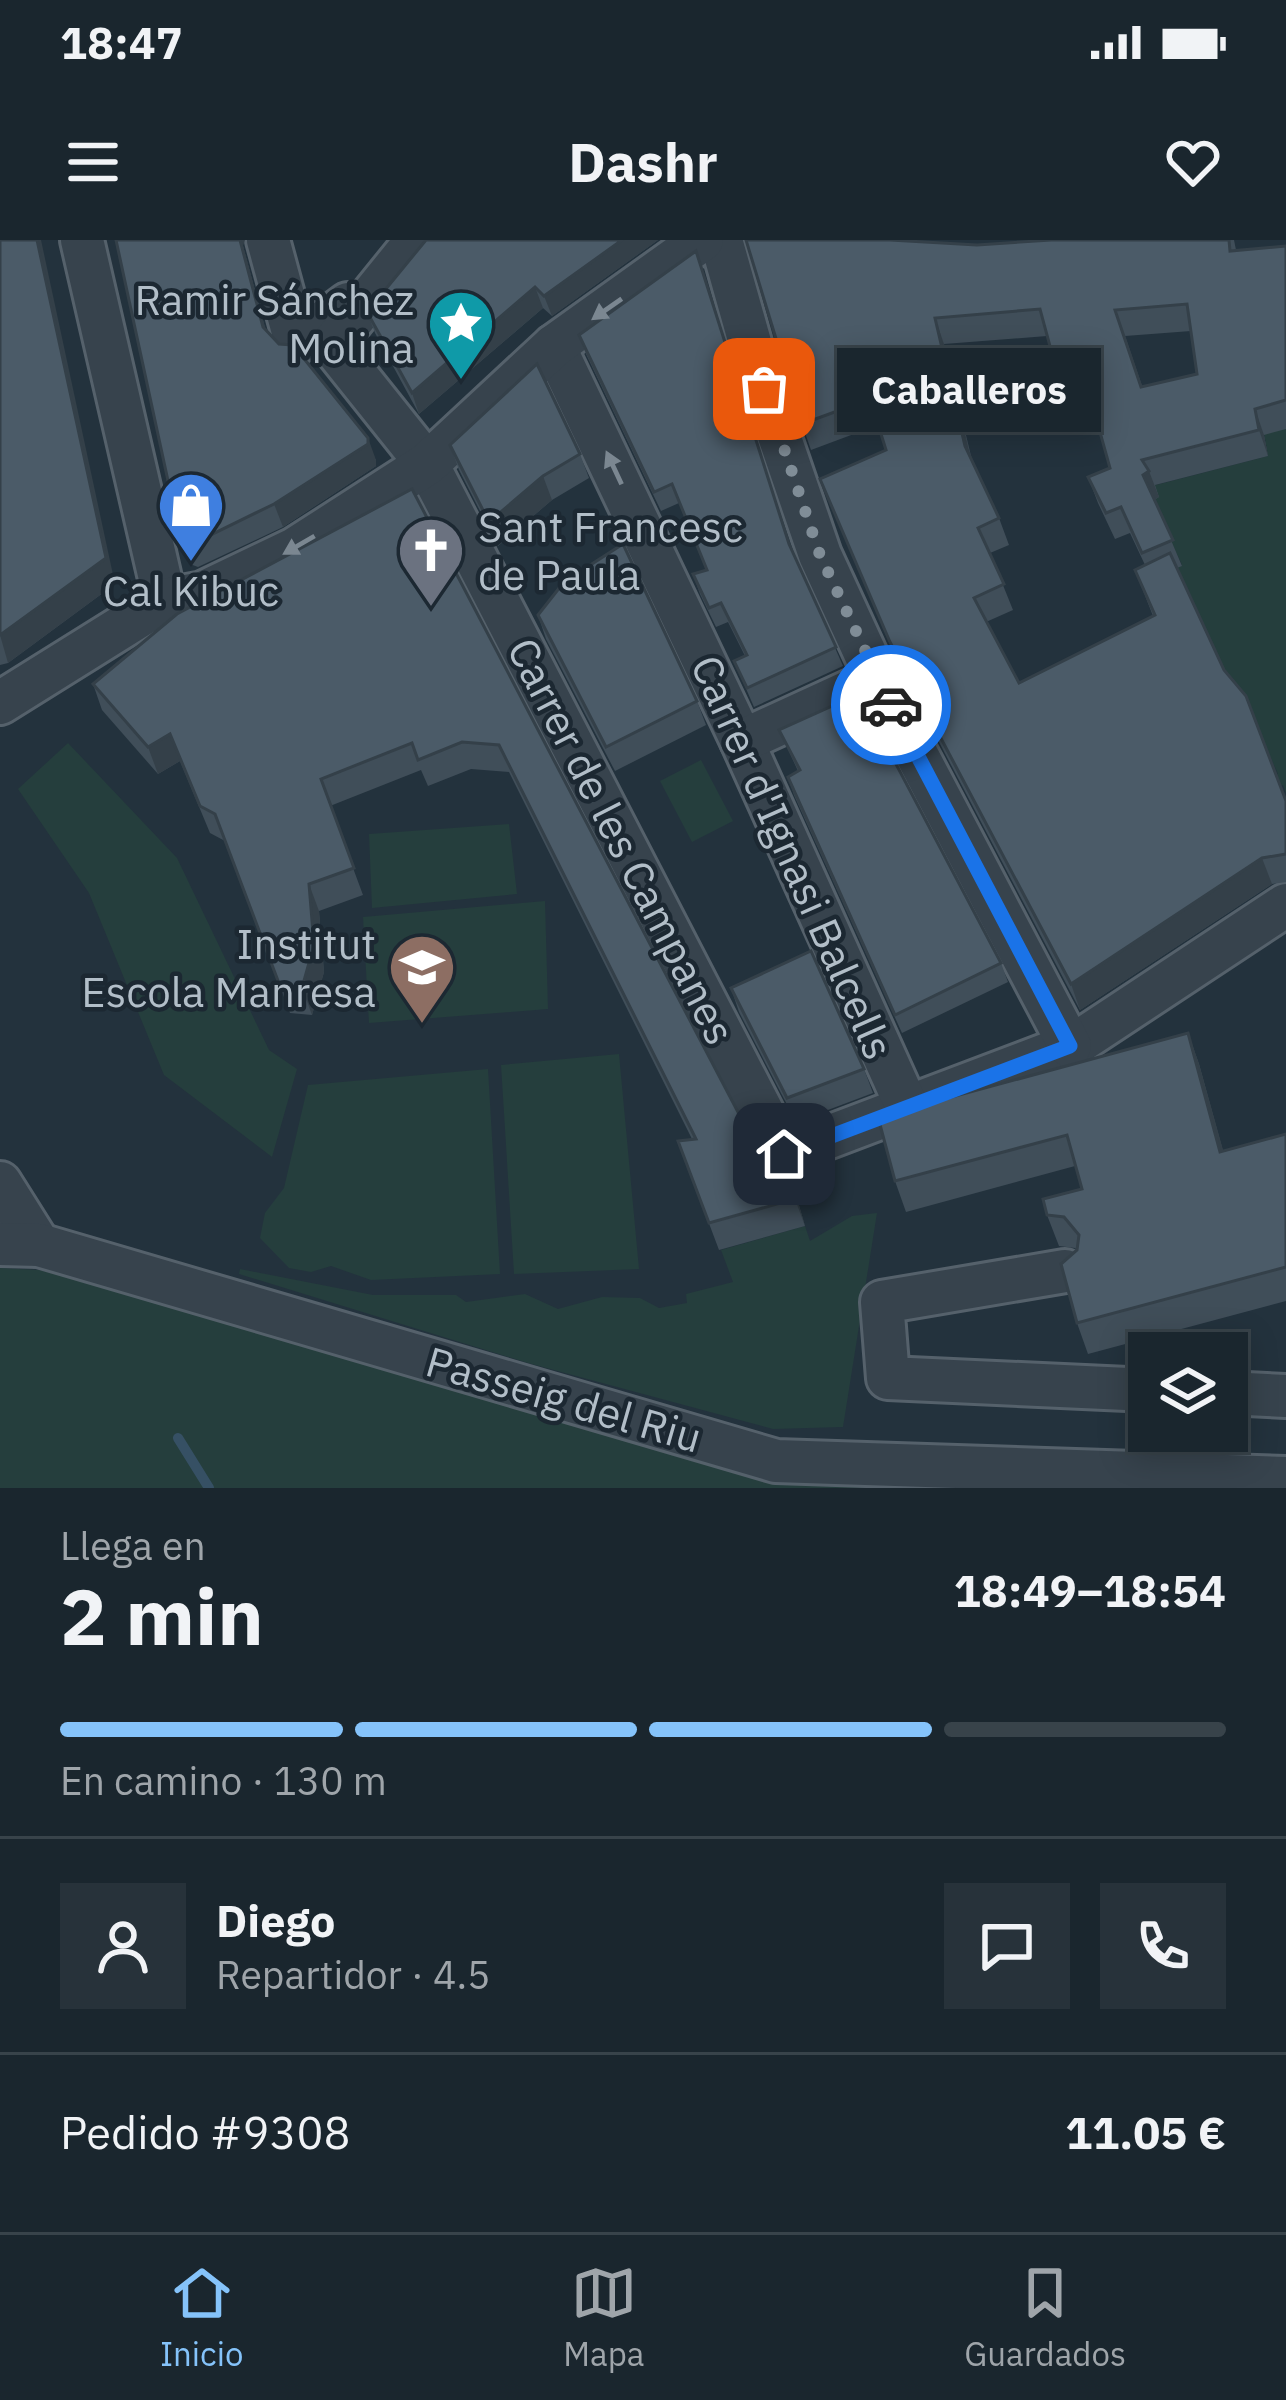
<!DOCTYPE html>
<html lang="es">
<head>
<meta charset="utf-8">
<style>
	body { margin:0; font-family:"IBM Plex Sans",sans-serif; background:#27323a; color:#f1f3f6; height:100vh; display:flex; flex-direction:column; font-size:45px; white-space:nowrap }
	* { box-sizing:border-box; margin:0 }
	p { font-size:39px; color:#9fa5aa }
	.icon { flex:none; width:66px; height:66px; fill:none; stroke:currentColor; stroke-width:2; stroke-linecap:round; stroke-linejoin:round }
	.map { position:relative; height:1248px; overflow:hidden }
	.sheet { display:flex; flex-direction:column; background:#1a262e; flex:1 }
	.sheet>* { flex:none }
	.buttons { position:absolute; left:1128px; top:1092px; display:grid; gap:24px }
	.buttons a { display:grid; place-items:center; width:120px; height:120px; border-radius:0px; background:#1a262e; box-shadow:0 6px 30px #0003,0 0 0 3px #38434a; font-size:60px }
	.pin { position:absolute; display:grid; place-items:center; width:102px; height:102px; color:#fff; margin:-51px; border-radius:24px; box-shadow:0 6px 18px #0006 }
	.courier { position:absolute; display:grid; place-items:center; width:120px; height:120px; margin:-60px; border:9px solid #1a73e8; border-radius:50%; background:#fff; color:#222; box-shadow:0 3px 15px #0007 }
	.bubble { position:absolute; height:84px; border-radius:0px; background:#1a262e; box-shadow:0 6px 30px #0003,0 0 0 3px #38434a; font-size:39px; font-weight:800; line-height:84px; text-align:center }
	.head em { font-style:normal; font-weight:800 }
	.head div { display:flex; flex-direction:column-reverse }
	.head { display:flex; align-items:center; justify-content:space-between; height:204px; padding:0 60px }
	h1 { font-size:78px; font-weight:800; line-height:90px }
	.bar { display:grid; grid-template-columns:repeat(4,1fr); gap:18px 12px; align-content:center; height:144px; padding:0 60px }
	.bar i { height:15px; border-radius:9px; background:#38434a }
	.bar .current { background:#85c3fa }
	.bar p { grid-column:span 4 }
	.line { display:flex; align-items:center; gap:30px; padding:0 60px; border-top:3px solid #38434a }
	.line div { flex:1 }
	.round { display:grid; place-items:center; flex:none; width:126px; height:126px; border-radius:0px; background:#27323a }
	.status { display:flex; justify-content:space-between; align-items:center; height:84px; padding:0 60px; background:#1a262e; direction:ltr }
	.status svg { height:33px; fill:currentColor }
	header { display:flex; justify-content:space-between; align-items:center; height:156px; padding:0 60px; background:#1a262e; font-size:54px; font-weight:800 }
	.tabs { display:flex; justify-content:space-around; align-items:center; height:168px; border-top:3px solid #38434a; background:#1a262e; font-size:33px; color:#9fa5aa }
	.tabs a { display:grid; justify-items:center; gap:6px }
	.tabs .current { color:#85c3fa }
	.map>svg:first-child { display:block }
</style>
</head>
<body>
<div class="status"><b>18:47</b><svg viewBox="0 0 49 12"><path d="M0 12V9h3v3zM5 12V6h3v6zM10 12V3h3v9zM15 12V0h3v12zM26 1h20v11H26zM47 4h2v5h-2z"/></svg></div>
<header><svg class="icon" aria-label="menu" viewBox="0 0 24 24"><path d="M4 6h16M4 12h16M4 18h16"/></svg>Dashr<svg class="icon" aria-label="heart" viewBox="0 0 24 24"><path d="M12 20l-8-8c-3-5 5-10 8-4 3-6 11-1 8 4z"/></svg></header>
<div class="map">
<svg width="1286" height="1248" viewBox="0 0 1286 1248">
	<rect width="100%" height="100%" fill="#23323d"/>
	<!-- green -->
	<g fill="#253e3d">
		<path d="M1253,130L1286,149V553L1283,545L1252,559L1247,549L1278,534L1255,483L1210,467L1175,329L1182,325L1152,261V246L1268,216Z"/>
		<path d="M68,503L177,618L269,810L297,829L272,917L164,835L89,653L18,549Z"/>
		<path d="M701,520L733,581L692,602L660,541Z"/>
		<path d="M509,584L517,654L372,668L369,594Z"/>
		<path d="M545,661L548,769L369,783L363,677Z"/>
		<path d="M619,814L639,1029L514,1034L501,825Z"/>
		<path d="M488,829L500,1034L371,1040L331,1026L311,1032L289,1028L260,998L265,973L284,948L308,845Z"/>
		<path d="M877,973L843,1187L773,1189L528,1123L239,1034L240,1029L373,1055H456L466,1062L525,1054L558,1069L602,1057L640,1058L659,1068L687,1063L686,1054L733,1042L721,1010L805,986L810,1001L852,976Z"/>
		<path d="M0,1028L39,1030L96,1044L606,1191L1018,1248H0Z"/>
	</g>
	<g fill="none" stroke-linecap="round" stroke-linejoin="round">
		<!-- stream -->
		<path stroke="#365064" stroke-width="10" d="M178,1198L209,1248"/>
		<defs>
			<g id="minor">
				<path d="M82,0L165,360"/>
				<path d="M268,0L296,103L348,64"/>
				<path d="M417,0L332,105L427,224L784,914L1077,803L1286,665"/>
				<path d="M721,0L763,149L820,315L877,439L1070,806"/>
				<path d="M554,106L742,501L908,869"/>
				<path d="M0,463L165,360L203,353L295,309L427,224L554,106L702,0"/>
				<path d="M742,501L877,439"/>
				<path d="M0,943L39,1005"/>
				<path d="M0,1004L39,1005L776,1221L1286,1238"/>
				<path d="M1065,1031L882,1062L888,1138L1149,1150"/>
				<path d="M1227,1153L1286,1156"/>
			</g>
		</defs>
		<!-- minor casing -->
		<use href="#minor" stroke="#55616b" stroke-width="48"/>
		<!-- minor -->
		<use href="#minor" stroke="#37434d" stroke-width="42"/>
	</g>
	<!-- wall -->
	<g fill="#404e59" fill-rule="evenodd">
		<path d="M0,0L115,344L8,423L0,425Z"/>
		<path d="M426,0H658L552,76L543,68L419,174L375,93L367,72Z"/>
		<path d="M1234,0L1236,10L1286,6V189L1264,195L1268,216L1155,245L1159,257L1154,260L1182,326L1177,328L1286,561V642L1272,644L1080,770L900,428L820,239L886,210L878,185L811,210L802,184L977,5ZM1191,91L1197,134L1142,146L1125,96ZM1047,96L1065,162L1075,188L1098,182L1110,228L1088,237L1098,263L1115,299L1130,293L1145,325L1135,330L1153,376L1019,443L986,382L1013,370L990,313L1009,305L999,278L972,220L944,104Z"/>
		<path d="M243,6L266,91L376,220V226L283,287L198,327L190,324L181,301Z"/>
		<path d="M579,95L792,310L843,426L754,467L734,421L745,416L728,382L716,387L700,354L693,334L706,330L679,263L661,271L586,114Z"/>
		<path d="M450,205L580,214L589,238L552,260L498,306L459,230Z"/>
		<path d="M412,249L752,899L791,938L805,986L719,1010L678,901L692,899L509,532L471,529L428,546L421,530L330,566L363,655L319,671L324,732L312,775L290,773L225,601L210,593L180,521L158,534L102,470L93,444Z"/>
		<path d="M538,375L697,461L706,485L615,531L546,399Z"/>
		<path d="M779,490L1001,723L1008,742L902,793L794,555L788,537L798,531Z"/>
		<path d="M731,748L864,829L873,853L796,882L739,772Z"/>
		<path d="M1188,793L1199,824L1223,911L1286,894V1061L1088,1114L1077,1083V1010L1075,1008L1059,1006L1047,975L1082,949L1075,926L906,972L895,941Z"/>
	</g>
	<!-- shaded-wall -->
	<g fill="#344049">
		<path d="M37,0H41L115,344L8,423L0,395Z"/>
		<path d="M240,0H245L243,6L271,110L263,87Z"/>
		<path d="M622,0H658L552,76L544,56Z"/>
		<path d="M535,47L543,68L419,174L412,153Z"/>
		<path d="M935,78L944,104L974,232L965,206Z"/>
		<path d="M1255,169L1264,195L1268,216L1259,190Z"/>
		<path d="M368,198L376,220V226L283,287L274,264Z"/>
		<path d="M1149,231L1159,257L1152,261L1143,235Z"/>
		<path d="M543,236L552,260L498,306L489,282Z"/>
		<path d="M170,494L180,521L158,534L148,507Z"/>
		<path d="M1262,618L1272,644L1080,770L1071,744Z"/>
		<path d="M309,644L319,671L324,732L312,775L302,748Z"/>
		<path d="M1188,793L1199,824L1232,942L1220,912Z"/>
		<path d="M781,911L791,938L805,986L795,959Z"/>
	</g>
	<!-- building -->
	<g fill="#4b5b68" stroke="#344049" stroke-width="3" fill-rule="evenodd">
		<path d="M0,0H37L106,318L0,395Z"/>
		<path d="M116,0H240L263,87L279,104L293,105L368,198V204L274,264L190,305L181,301Z"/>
		<path d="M426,0H622L544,56L535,47L412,153L367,72Z"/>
		<path d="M746,0H890L977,5L1051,0H1229L1230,11L1286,6V160L1255,169L1259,190L1142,220L1149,231L1143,235L1173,300L1142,313L1121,267L1106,273L1088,237L1110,228L1090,156L1065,162L1040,69L935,78L965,206L999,278L978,288L1004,344L974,358L1019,443L1155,375L1135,330L1170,313L1224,430L1246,456L1286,561V614L1262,618L1071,744L890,402L820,239L886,210L870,159L802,184ZM1187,64L1197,134L1141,147L1115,70Z"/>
		<path d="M696,11L789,304L836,407L747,448L734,421L747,415L721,363L709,368L693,334L707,330L672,244L654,252L579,95Z"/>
		<path d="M537,124L580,214L543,236L489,282L450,205Z"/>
		<path d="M412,249L752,899L761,909L781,911L795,959L709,983L678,901L696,899L499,505L462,502L418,520L412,503L321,539L354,628L309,644L314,705L302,748L280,746L215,574L200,566L170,494L148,507L93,444L177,374Z"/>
		<path d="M623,304L697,461L606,507L538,375L564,342Z"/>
		<path d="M859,454L1001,723L895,775L788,537L800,530L779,490Z"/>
		<path d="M811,711L864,829L787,858L731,748Z"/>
		<path d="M1188,793L1220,912L1286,894V1027L1077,1083L1061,1024L1077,1010L1079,995L1064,977L1047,975L1043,959L1082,949L1067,895L895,941L878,877Z"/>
	</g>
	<!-- one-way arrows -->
	<defs><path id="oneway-solid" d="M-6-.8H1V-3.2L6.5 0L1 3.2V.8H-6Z" transform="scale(3)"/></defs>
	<g fill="#7b8791">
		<use href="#oneway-solid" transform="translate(607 69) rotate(145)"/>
		<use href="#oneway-solid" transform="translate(614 228) rotate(-115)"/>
		<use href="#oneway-solid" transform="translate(299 305) rotate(150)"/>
	</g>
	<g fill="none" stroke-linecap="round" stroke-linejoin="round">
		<!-- done -->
		<path stroke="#808d97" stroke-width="12" stroke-dasharray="0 21.6" d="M764,149L820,315L891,465"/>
		<!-- route -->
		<path stroke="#1a73e8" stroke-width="15" d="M784,914L1070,806L891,465"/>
	</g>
	<!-- icons -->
	<defs>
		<symbol id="sight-pin" viewBox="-11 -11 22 30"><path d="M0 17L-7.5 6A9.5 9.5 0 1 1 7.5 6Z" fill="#0f9aa8" stroke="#1c2832"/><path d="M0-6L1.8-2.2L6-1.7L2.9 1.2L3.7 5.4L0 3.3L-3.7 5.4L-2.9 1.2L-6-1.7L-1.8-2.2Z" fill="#fff"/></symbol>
		<symbol id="shop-pin" viewBox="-11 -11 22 30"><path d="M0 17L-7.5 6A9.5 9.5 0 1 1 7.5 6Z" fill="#3f7fe0" stroke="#1c2832"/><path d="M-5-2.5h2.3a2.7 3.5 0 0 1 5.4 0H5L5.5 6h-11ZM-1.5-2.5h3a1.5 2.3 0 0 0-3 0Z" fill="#fff"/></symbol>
		<symbol id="church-pin" viewBox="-11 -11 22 30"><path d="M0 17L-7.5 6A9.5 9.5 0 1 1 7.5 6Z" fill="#6b7280" stroke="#1c2832"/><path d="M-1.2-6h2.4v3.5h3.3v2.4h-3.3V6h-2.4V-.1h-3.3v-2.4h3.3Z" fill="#fff"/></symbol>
		<symbol id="school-pin" viewBox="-11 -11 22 30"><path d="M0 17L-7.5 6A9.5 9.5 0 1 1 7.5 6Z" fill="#8d6e63" stroke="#1c2832"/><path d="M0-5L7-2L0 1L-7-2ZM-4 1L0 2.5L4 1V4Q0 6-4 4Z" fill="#fff"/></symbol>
	</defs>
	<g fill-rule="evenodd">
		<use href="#sight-pin" x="423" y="45" width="76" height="104"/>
		<use href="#shop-pin" x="153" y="227" width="76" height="104"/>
		<use href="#church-pin" x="393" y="272" width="76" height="104"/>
		<use href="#school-pin" x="384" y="689" width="76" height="104"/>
	</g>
	<g text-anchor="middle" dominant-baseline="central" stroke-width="9" stroke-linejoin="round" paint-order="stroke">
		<!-- poi labels -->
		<g font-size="42" fill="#b2bec8" stroke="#1c2832" text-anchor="end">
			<text x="414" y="59">Ramir Sánchez<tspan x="414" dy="48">Molina</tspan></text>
			<text x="478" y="286" text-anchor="start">Sant Francesc<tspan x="478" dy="48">de Paula</tspan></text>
			<text x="191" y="350" text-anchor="middle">Cal Kibuc</text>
			<text x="376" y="703">Institut<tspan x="376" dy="48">Escola Manresa</tspan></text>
		</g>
		<!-- street labels -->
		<g font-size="42" fill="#b2bec8" stroke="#1c2832">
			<text transform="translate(622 601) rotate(63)">Carrer de les Campanes</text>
			<text transform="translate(793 617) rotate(66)">Carrer d'Ignasi Balcells</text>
			<text transform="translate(564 1159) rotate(16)">Passeig del Riu</text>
		</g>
	</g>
</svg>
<div class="buttons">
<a><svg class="icon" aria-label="layers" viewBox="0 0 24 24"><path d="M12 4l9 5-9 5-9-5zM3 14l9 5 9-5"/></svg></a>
</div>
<div class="pin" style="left:764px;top:149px;background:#ea580c"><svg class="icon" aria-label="bag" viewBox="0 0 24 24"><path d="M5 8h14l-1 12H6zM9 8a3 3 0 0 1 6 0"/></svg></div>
<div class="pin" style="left:784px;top:914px;background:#1f2937"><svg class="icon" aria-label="home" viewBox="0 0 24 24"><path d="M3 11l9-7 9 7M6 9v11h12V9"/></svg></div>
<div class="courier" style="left:891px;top:465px"><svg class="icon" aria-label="car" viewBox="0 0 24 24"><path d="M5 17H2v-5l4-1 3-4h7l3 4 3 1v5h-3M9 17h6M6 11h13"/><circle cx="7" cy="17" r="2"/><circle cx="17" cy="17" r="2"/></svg></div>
<div class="bubble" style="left:837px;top:108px;width:264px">Caballeros</div>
</div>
<section class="sheet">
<div class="head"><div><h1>2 min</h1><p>Llega en</p></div><em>18:49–18:54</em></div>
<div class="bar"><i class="current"></i><i class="current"></i><i class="current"></i><i></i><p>En camino · 130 m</p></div>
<div class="line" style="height:216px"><a class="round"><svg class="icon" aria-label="person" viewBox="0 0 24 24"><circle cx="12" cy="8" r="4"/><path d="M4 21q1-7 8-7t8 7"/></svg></a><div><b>Diego</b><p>Repartidor · 4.5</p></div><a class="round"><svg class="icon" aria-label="chat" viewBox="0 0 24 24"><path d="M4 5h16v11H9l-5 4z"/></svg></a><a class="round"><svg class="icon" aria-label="phone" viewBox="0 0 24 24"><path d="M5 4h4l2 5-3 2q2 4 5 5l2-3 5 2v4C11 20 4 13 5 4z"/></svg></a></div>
<div class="line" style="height:156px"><div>Pedido #9308</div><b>11.05 €</b></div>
</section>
<nav class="tabs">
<a class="current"><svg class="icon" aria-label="home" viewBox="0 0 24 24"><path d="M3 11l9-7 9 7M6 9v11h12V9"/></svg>Inicio</a>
<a><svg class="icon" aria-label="map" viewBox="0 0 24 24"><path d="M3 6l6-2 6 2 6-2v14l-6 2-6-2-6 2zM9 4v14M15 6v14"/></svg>Mapa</a>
<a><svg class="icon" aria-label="saved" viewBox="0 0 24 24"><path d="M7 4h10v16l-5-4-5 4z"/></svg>Guardados</a>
</nav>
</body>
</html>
